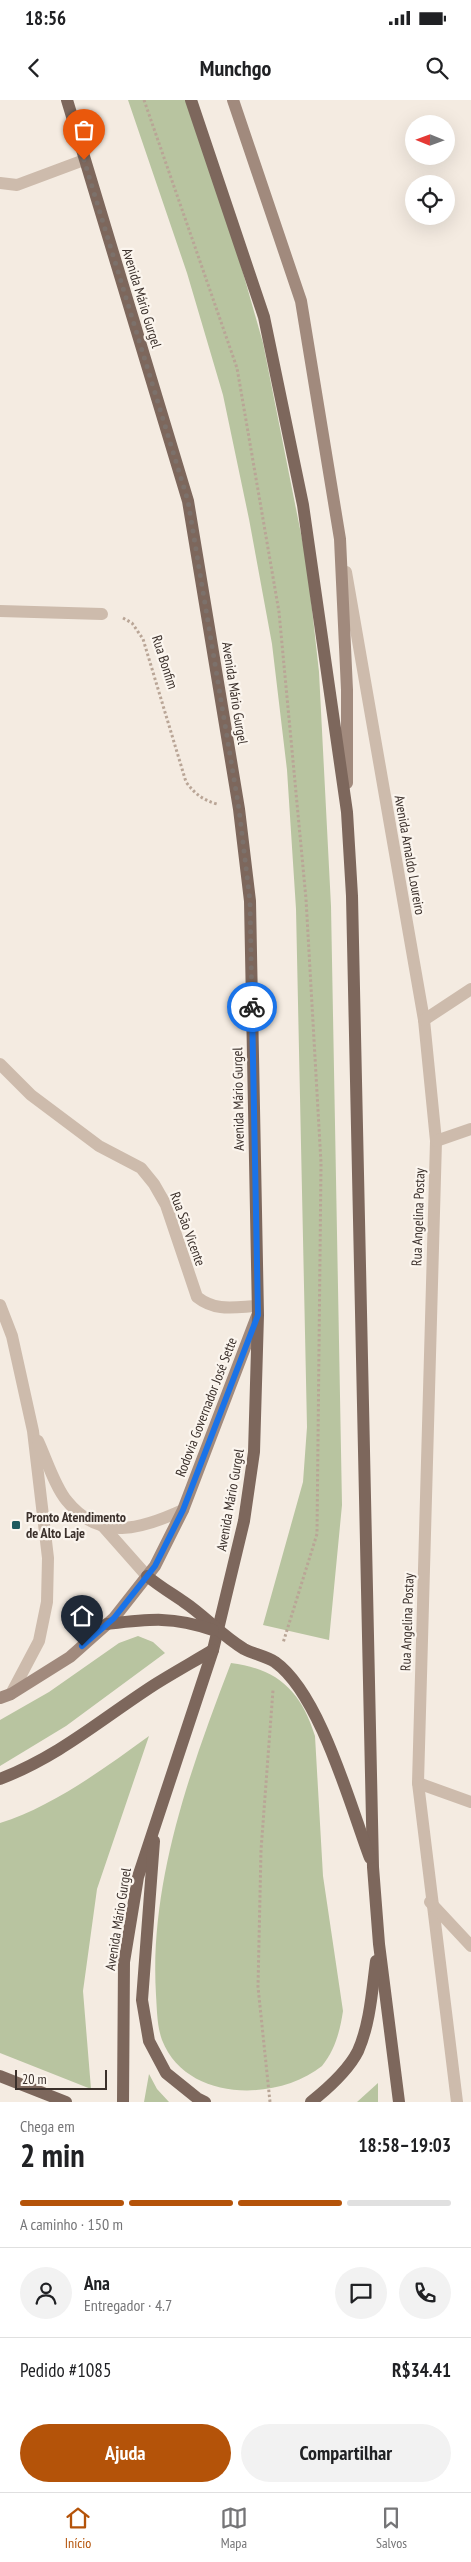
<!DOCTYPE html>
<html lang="pt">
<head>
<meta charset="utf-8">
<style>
	body { margin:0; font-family:"PT Sans Narrow",sans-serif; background:#f2f2f2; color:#202124; height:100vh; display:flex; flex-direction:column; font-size:19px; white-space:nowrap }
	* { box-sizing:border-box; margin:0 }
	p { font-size:16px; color:#757577 }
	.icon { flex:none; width:28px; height:28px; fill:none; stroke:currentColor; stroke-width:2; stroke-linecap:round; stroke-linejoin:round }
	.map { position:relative; height:2002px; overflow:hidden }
	.details { display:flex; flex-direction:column; background:#fff; flex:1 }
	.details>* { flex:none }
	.needle { width:32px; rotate:271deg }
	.controls { position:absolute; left:405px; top:15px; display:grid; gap:10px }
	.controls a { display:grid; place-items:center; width:50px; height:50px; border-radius:50%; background:#fff; box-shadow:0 5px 20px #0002; font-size:25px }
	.scale { position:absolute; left:15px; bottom:12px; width:92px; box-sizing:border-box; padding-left:5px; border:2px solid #3b302b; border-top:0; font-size:14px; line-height:18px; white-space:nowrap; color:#3b302b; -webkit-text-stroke:4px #fbf5ee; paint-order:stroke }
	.pin { position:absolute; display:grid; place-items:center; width:42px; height:42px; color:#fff; margin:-51px -21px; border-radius:50% 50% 50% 0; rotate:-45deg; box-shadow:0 0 5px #0007 }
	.pin .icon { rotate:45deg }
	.courier { position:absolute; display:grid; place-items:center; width:50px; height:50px; margin:-25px; border:4px solid #1a73e8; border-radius:50%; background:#fff; color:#222; box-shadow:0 1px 6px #0007 }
	.summary em { font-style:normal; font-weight:700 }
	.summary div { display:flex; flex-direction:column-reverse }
	.summary { display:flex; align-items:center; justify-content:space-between; height:85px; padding:0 20px }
	h1 { font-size:32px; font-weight:700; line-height:38px }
	.bar { display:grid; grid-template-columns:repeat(4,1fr); gap:8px 5px; align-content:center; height:60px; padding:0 20px }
	.bar i { height:6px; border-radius:4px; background:#e0e0e0 }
	.bar .on { background:#b45309 }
	.bar p { grid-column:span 4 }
	.line { display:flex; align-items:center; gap:12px; padding:0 20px; border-top:1px solid #e0e0e0 }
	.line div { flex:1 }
	.round { display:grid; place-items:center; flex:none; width:52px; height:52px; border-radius:26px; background:#f2f2f2 }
	.action { display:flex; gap:10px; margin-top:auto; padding:10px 20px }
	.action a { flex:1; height:58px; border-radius:30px; background:#b45309; color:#fff; font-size:20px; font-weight:700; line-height:58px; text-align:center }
	.action a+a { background:#f2f2f2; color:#202124 }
	.status { display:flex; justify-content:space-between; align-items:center; height:35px; padding:0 25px; background:#fff; direction:ltr }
	.status svg { height:14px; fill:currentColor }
	header { display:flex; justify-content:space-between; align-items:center; height:65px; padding:0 20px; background:#fff; font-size:22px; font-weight:700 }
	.dock { display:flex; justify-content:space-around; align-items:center; height:70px; border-top:1px solid #e0e0e0; background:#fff; font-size:14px; color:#757577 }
	.dock a { display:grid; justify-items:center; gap:2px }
	.dock .on { color:#b45309 }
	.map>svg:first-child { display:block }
</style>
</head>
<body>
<div class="status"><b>18:56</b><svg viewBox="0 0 49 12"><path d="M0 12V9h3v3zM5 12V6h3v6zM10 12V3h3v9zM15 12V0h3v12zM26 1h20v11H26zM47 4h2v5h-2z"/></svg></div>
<header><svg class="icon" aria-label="back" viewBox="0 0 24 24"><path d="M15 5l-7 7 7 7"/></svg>Munchgo<svg class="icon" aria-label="search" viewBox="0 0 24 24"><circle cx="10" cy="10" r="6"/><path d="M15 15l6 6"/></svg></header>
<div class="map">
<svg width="471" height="2002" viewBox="0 0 471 2002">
	<rect width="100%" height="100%" fill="#f4ebe1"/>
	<!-- green -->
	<g fill="#b8c4a0">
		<path d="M128,0H186L230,127L263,243L307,464L319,572L331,806L342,1405L329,1540L263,1525L303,1382L307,1327L296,809L287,670L272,544L249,419L223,295L187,173Z"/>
		<path d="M138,1536L153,1542L165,1553L66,1626L0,1666V1620L49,1592L119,1543Z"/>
		<path d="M231,1563C278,1569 301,1591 315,1636L323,1776L343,1911C340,1931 335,1950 322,1966C277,2002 186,2002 162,1940C157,1926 157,1910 156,1895C149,1782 191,1667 231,1563Z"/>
		<path d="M149,1636L97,1789L83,1891L91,1989L0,1953V1723C52,1707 105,1668 149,1636Z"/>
		<path d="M149,1974L157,1989L169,2002H144Z"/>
		<path d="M378,1983V2002H357Z"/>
	</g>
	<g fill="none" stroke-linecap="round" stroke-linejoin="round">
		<!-- path -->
		<g stroke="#b9a596" stroke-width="3" stroke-dasharray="2.5 2.5" stroke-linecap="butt">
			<path d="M144,0L237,268L279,512L306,799L321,1063L317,1434L283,1543"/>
			<path d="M123,518L132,523L143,539L186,682C195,694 203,700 217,704"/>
			<path d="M270,2002L258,1887L261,1750L273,1590"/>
		</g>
		<!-- lane -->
		<path stroke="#cdbbac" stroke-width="12" d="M0,83L17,85L84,60"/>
		<!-- street -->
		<g stroke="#cdbbac" stroke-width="12">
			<path d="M346,472L424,920L436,1041L418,1683L457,2002"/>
			<path d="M0,511L102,514"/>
			<path d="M424,920L471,889"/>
			<path d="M0,964L31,995L99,1046L141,1068L154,1084L166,1105L197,1197C216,1212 235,1207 257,1206"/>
			<path d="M436,1041L471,1029"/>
			<path d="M0,1205L12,1236L33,1331L48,1458L47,1502L39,1541L11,1594"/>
			<path d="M38,1341C46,1358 55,1387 67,1401C100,1442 142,1429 183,1410"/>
			<path d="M101,1424L147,1476"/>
			<path d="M418,1683L471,1702"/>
			<path d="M430,1802L471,1846"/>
		</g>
		<!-- secondary -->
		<g stroke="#a18a7d" stroke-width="12">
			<path d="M233,0L301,201L340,439L347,590V683"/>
			<path d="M0,1598L11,1594L70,1557L114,1518L155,1466L183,1410L257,1216"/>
		</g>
		<!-- primary -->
		<g stroke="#7d675c" stroke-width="12">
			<path d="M67,0L188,401L239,709L250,801L258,1215L254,1352L244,1421L213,1550L138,1777L124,1862L123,2002"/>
			<path d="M191,0L264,217L303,405L347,712L352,796L373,1767L379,1844L399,2002"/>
			<path d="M147,1476C159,1486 171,1493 184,1502C205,1516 221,1535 244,1549C253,1554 266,1556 275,1562C320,1594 350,1705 370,1758"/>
			<path d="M107,1524C150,1519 172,1516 213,1530"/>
			<path d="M0,1679C61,1655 100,1620 154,1585C173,1573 193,1562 213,1550"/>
			<path d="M154,1741L142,1900L149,1941L166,1973L197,1998L205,2002"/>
			<path d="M0,1976L66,2002"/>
			<path d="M311,2002C326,1990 349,1969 358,1951C370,1924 372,1891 376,1861"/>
		</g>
	</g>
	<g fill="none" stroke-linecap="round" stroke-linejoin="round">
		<!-- done -->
		<path stroke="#7c716b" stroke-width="5" stroke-dasharray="0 9" d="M84,60L188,401L239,709L250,801L252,907"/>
		<!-- route -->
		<path stroke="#1a73e8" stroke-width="6" d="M82,1546L114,1518L155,1466L183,1410L258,1215L252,907"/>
	</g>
	<!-- markers -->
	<rect fill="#1f5a5e" stroke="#fbf5ee" stroke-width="2" x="11" y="1420" width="10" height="10" rx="2.5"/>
	<g text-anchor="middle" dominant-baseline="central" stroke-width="4.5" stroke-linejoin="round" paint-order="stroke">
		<!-- street labels -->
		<g font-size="14" fill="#3b302b" stroke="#fbf5ee">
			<text transform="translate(142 198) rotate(73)">Avenida Mário Gurgel</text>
			<text transform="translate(165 562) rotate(72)">Rua Bonfim</text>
			<text transform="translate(235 593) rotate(81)">Avenida Mário Gurgel</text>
			<text transform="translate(410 755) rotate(80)">Avenida Arnaldo Loureiro</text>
			<text transform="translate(238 999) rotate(-91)">Avenida Mário Gurgel</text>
			<text transform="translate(418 1117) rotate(-88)">Rua Angelina Postay</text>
			<text transform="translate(188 1129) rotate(70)">Rua São Vicente</text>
			<text transform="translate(206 1307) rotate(-69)">Rodovia Governador José Sette</text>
			<text transform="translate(230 1400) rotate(-80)">Avenida Mário Gurgel</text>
			<text transform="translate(407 1522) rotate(-88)">Rua Angelina Postay</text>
			<text transform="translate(118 1819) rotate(-81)">Avenida Mário Gurgel</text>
		</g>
		<!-- poi labels -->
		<g font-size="14" font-weight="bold" fill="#3b302b" stroke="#fbf5ee" text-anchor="start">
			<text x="26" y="1417">Pronto Atendimento<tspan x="26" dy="16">de Alto Laje</tspan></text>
		</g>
	</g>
</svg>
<div class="controls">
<a><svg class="needle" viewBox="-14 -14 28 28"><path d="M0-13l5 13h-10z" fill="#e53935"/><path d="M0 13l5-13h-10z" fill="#757577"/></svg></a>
<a><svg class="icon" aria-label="locate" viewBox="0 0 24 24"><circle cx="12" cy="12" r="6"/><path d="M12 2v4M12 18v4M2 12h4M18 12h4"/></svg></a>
</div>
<div class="scale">20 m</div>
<div class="pin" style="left:84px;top:60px;background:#ea580c"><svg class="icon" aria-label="bag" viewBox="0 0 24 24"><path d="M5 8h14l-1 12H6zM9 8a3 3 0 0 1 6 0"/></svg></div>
<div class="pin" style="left:82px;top:1546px;background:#1f2937"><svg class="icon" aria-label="home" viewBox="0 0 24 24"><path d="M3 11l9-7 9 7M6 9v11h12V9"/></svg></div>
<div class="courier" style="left:252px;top:907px"><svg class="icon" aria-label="bike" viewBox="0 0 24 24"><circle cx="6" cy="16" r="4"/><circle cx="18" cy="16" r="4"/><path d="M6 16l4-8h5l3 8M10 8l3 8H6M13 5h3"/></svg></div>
</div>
<section class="details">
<div class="summary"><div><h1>2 min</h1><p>Chega em</p></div><em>18:58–19:03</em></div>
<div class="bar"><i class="on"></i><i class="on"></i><i class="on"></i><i></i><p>A caminho · 150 m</p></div>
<div class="line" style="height:90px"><a class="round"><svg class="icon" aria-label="person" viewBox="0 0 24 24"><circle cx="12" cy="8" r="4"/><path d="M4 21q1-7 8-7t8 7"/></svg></a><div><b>Ana</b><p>Entregador · 4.7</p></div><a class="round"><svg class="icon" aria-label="chat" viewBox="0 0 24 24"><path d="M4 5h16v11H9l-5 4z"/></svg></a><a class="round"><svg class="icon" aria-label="phone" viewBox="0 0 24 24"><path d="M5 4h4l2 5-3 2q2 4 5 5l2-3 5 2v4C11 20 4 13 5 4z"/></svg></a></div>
<div class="line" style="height:65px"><div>Pedido #1085</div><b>R$34.41</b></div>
<div class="action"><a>Ajuda</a><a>Compartilhar</a></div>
</section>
<nav class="dock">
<a class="on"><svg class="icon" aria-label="home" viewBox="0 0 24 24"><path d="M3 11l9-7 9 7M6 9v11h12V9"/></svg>Início</a>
<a><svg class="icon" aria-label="map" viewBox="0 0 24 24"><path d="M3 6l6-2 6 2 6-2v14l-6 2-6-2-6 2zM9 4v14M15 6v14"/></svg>Mapa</a>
<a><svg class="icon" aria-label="saved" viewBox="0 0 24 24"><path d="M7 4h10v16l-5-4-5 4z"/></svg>Salvos</a>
</nav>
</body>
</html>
